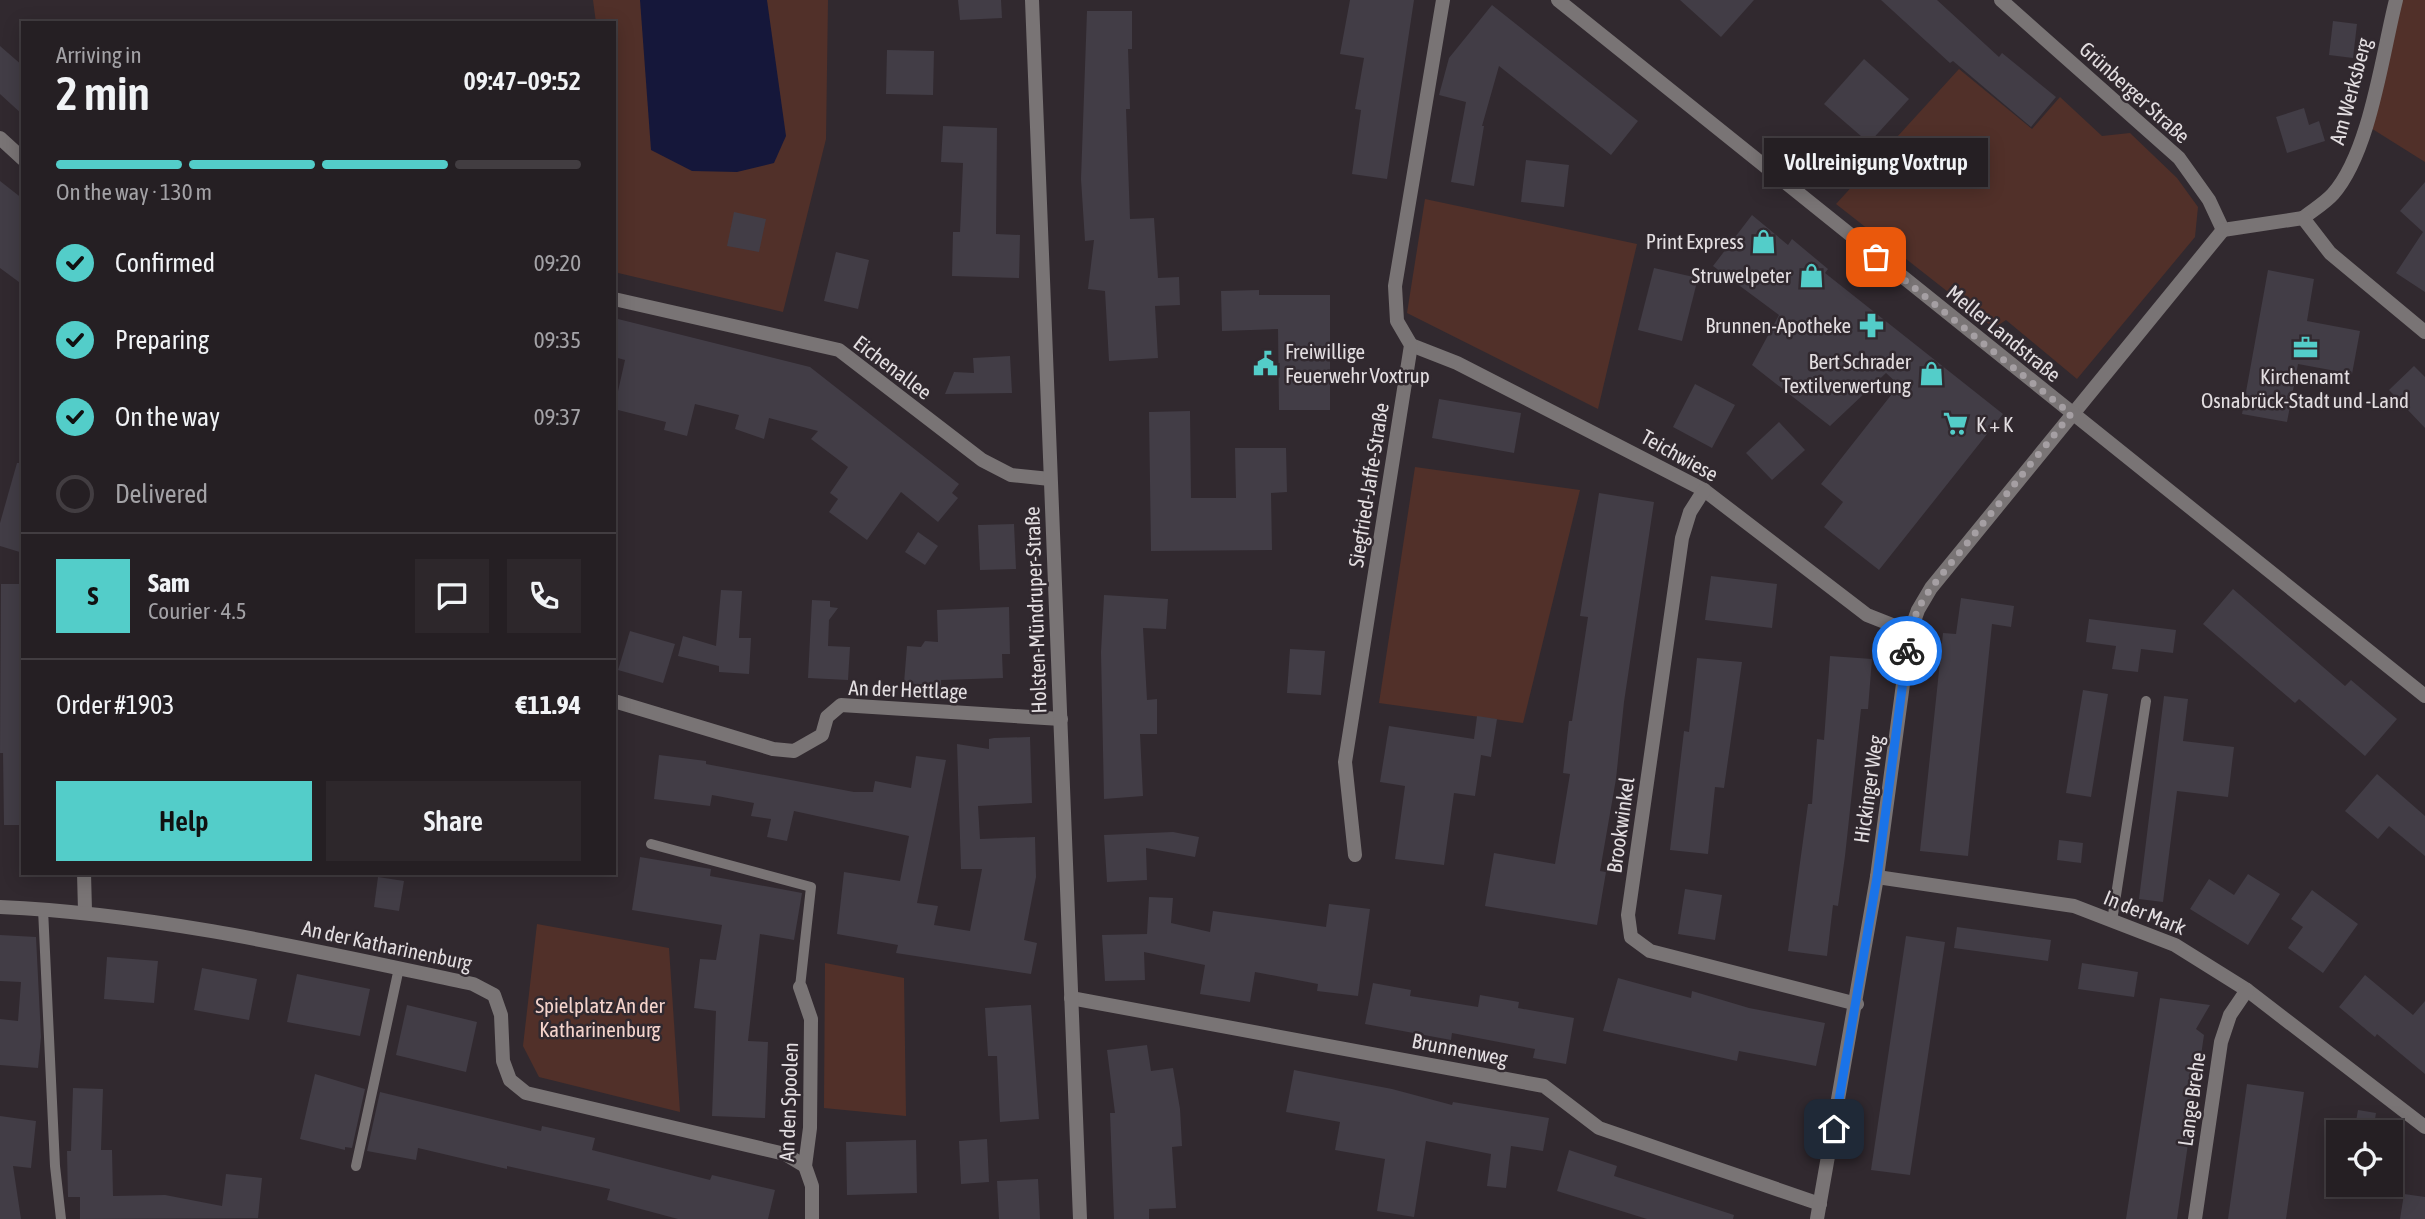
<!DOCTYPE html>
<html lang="en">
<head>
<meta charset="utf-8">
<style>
	body { margin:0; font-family:"Asap Condensed",sans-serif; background:#2d272b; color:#f1f3f6; height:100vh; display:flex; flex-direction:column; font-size:26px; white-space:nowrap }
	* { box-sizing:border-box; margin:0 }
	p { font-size:23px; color:#a3a2a6 }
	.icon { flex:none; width:38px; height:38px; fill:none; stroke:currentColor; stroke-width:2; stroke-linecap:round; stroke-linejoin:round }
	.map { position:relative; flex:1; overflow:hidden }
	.side { position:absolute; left:21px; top:21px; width:595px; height:854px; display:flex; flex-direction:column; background:#251f23; border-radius:0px; box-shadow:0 4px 18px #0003,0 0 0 2px #423d41 }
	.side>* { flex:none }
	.tools { position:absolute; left:2326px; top:1120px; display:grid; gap:14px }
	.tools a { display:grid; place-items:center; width:77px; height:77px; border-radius:0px; background:#251f23; box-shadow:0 4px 18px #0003,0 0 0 2px #423d41; font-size:35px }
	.pin { position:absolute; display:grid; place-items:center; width:60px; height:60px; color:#fff; margin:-30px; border-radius:14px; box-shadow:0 4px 10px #0006 }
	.courier { position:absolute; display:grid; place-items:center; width:70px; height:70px; margin:-35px; border:5px solid #1a73e8; border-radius:50%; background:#fff; color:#222; box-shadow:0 2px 9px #0007 }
	.bubble { position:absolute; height:49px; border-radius:0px; background:#251f23; box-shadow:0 4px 18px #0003,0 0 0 2px #423d41; font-size:23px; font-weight:600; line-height:49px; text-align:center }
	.headline em { font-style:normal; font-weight:600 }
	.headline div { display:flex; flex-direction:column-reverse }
	.headline { display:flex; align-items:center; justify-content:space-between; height:119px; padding:0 35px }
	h1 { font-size:46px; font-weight:600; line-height:52px }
	.bar { display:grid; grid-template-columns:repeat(4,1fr); gap:10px 7px; align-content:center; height:84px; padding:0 35px }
	.bar i { height:9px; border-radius:5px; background:#423d41 }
	.bar .active { background:#53cdc9 }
	.bar p { grid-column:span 4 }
	.line { display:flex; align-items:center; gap:18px; padding:0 35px; border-top:2px solid #423d41 }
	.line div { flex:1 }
	.round { display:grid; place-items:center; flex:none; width:74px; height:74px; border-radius:0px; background:#2d272b }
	ol { padding:0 35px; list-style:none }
	li { display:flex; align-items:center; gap:21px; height:77px }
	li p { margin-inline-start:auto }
	li .icon { padding:7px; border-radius:50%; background:#53cdc9; color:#111; stroke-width:4 }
	li:last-child { color:#a3a2a6 }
	li i { width:38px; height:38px; border:4px solid #423d41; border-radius:50% }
	.cta { display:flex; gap:14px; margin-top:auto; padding:14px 35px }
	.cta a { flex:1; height:80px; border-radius:0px; background:#53cdc9; color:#111; font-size:28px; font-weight:600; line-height:80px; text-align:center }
	.cta a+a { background:#2d272b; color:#f1f3f6 }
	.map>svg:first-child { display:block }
</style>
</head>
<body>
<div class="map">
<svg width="2425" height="1219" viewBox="0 0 2425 1219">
	<rect width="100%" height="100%" fill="#31292f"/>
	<!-- green -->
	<g fill="#513029">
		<path d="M593,0H828L826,139L783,312L614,272V23H596Z"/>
		<path d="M2396,0H2425V162L2366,125Z"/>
		<path d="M1959,69L2032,129L2060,97L2102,136L2130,133L2177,178L2198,207L2195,237L2077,379L2006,320L1994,328L1836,204Z"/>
		<path d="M1425,199L1637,244L1598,409L1407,313Z"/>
		<path d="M1415,467L1580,490L1523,723L1379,703Z"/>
		<path d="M537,924L669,948L680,1112L539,1077L523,1046Z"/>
		<path d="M825,963L904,978L906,1116L824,1108Z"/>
	</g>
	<!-- water -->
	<path fill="#15173a" d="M640,0H767L786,136L774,163L737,172L692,171L651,150Z"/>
	<!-- building -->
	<g fill="#423d46">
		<path d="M958,0H1001L1002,18L960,20Z"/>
		<path d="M1350,0H1414L1387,179L1352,174L1361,110L1355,109L1364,58L1340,54Z"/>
		<path d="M1680,0H1754L1721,37Z"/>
		<path d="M1881,0H1937L1999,57L2002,53L2056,97L2031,127L1953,61L1950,63Z"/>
		<path d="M1492,5L1638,121L1611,155L1499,66L1482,126H1484L1474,186L1451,182L1466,102L1439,95L1449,58Z"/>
		<path d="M1087,11H1132V49H1128L1130,109H1126L1130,219L1154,218L1158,278L1179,277L1180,305L1155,306L1158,358L1109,361L1105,291L1088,289L1094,240L1085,241L1081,179Z"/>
		<path d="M2333,21L2357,24L2353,58L2329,55Z"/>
		<path d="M0,46L23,66V115L0,94Z"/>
		<path d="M887,50L934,51L933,95L886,94Z"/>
		<path d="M1864,59L1909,99L1869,143L1824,104Z"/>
		<path d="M2304,108L2309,125L2319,121L2325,141L2287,153L2276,117Z"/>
		<path d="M943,126L997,128L996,234L1020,235L1019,278L952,276L953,232H960L963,163L941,162Z"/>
		<path d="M1526,160L1569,165L1564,207L1521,202Z"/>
		<path d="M0,181L23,199V285L0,268Z"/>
		<path d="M2425,182V292L2396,273L2423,232L2400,211Z"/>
		<path d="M734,212L766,219L759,252L727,246Z"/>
		<path d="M1752,215L1788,245L1792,239L1828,269L1825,273L2003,414L1879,570L1824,527L1843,502L1821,484L1899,385L1886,373L1830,426L1752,365L1779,315L1713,266Z"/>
		<path d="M836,252L869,260L858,309L824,301Z"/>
		<path d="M1654,268L1698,278L1682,341L1638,330Z"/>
		<path d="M2268,270L2314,279L2307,321L2360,331L2352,374L2298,364L2287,422L2242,414Z"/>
		<path d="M1259,290V295H1330V410H1279L1278,329L1222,331L1221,291Z"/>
		<path d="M614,318L810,367L959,484L952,493L958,498L938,522L901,492L867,540L829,512L838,499L830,493L848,467L811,439L818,431L769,418L764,439L735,429L739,415L695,404L687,436L664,430L666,422L614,409L625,360L614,357Z"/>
		<path d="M1010,356L1012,393L945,394L954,372L974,373L973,358Z"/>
		<path d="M2414,366L2425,377V428L2389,390Z"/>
		<path d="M1695,384L1735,405L1712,448L1673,427Z"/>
		<path d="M1439,399L1521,413L1514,453L1432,438Z"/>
		<path d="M1190,411L1191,498H1236L1235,448H1286L1287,492L1271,493L1272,550L1151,551L1149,412Z"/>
		<path d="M1779,422L1805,450L1772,480L1746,453Z"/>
		<path d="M17,463H23V553L0,546V523Z"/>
		<path d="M1599,493L1654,502L1624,702L1616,779L1600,871L1606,872L1597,925L1485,906L1494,853L1555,864L1570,774L1563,773L1569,721H1572L1588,617L1580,616Z"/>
		<path d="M1014,524L1016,569L980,570L978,525Z"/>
		<path d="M918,532L938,546L925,565L905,552Z"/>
		<path d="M1711,576L1777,584L1772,628L1705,620Z"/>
		<path d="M1,584H23V825H4L3,753H0Z"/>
		<path d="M2233,589L2345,686L2351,680L2397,719L2365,756L2299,699L2295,703L2203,624Z"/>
		<path d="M721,590L742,591L739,638H751L749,674L719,672V666L678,656L683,636L716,646Z"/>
		<path d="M1104,595L1168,599L1166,629L1143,628L1147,700L1157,699V734H1140L1143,796L1104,799L1101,652Z"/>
		<path d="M1961,598L2014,606L2011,627L1992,624L1968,856L1920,851L1943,633L1956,634Z"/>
		<path d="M812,600L830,601V607L838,608L829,620L828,646L850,647L848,680L808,678Z"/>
		<path d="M1009,607L1010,654H1002L1003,678L941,680V686L904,683L907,646L921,647L925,641L938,642L937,610Z"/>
		<path d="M2089,619L2176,630L2173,653L2141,649L2138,672L2112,669L2116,646L2086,642Z"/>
		<path d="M630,631L675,644L663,683L618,670Z"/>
		<path d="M1290,649L1325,651L1321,695L1287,693Z"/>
		<path d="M1830,656L1872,659L1868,709H1861L1845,856L1838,906L1833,905L1827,956L1788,951L1808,804H1812L1817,739L1824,740Z"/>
		<path d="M1697,658L1742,662L1724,788L1715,787L1708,854L1670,850L1684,731L1689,732Z"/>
		<path d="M2083,690L2108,694L2091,797L2066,793Z"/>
		<path d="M2164,696L2188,699L2183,741L2234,747L2228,797L2177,791L2163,902L2139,899Z"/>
		<path d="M1477,716L1497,719L1491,757L1481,755L1475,796L1454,793L1444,865L1395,859L1405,786L1380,782L1389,726L1474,739Z"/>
		<path d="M1030,737L1032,803L978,806L980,839L1035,837L1036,877L1024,940L1037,943L1031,974L896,953L898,945L837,934L844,872L900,881L909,836L794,811L787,841L767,837L771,819L751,816L754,803L712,795L710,806L654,799L659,755L706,761V764L854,792H873L875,781L911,788L916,756L946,760L917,903L938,906L934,925L970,931L982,869H961L957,744L989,749V739L994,738Z"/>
		<path d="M2377,774L2425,816V856L2389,826L2378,839L2345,811Z"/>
		<path d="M1173,832L1199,837L1195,857L1146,848L1147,880L1107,882L1104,835Z"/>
		<path d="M2059,840L2083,843L2081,863L2057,860Z"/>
		<path d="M640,857L711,869L710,876L802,893L794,940L760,934L748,1041L768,1042L765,1118L712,1116L716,1011L694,1008L700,959L716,960L722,925L632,910Z"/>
		<path d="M2248,874L2280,894L2248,945L2190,909L2209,879L2234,895Z"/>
		<path d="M378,877L404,881L399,911L374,907Z"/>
		<path d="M1685,889L1722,895L1715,940L1678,934Z"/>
		<path d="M2312,890L2358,924L2323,973L2288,948L2303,927L2291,919Z"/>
		<path d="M1149,897L1173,898L1171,923L1210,932L1213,911L1326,927L1329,904L1370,909L1358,996L1317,991L1318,984L1255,972L1250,1002L1200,994L1205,965L1144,952L1145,980L1105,981L1102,935L1147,934Z"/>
		<path d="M1957,927L2051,940L2048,961L1954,948Z"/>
		<path d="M0,935L36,937L41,1037L38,1068L0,1065V1019L18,1021L21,982L0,981Z"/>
		<path d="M1906,936L1945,942L1910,1175L1871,1170Z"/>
		<path d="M107,957L158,961L154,1003L104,999Z"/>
		<path d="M2082,963L2138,972L2134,997L2078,989Z"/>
		<path d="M202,968L257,979L249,1020L194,1010Z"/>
		<path d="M297,974L370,989L360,1036L287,1022Z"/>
		<path d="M2365,975L2413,1015L2425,1001V1074L2377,1034L2375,1037L2339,1007Z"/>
		<path d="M1618,978L1691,998L1692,991L1749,1008L1825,1023L1816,1066L1739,1051L1737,1061L1603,1031Z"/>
		<path d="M1373,983L1411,990L1410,996L1478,1007L1480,995L1519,1002L1518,1008L1574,1018L1566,1064L1533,1058L1535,1049L1452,1033L1451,1040L1365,1024Z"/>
		<path d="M2160,998L2210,1005L2196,1029L2204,1035L2177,1219H2126Z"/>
		<path d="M407,1005L477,1022L466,1072L396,1055Z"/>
		<path d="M1031,1005L1039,1119L1000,1122L997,1056H988L985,1008Z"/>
		<path d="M1147,1045L1151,1071L1173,1068L1180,1109L1182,1146L1172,1147L1176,1208L1149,1209V1219H1114L1110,1113H1115L1107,1050Z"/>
		<path d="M1294,1070L1392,1089L1452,1105L1453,1102L1549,1118L1543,1151L1511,1146L1506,1188L1487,1186L1491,1154L1426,1141L1414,1217L1377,1211L1385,1159L1335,1150L1340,1122L1286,1112Z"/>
		<path d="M315,1074L365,1089L352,1148L345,1147V1150L300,1139Z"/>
		<path d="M2247,1084L2304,1092L2286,1219H2228Z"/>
		<path d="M73,1088L103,1089L101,1150H112L113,1196L165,1195L222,1206L226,1174L262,1178L258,1218L80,1219V1197H68L67,1151H71Z"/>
		<path d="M380,1092L541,1131L542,1126L595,1138L592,1150L710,1180L712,1175L775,1190L768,1219H678L607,1200L610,1189L507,1166V1169L418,1148L416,1160L367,1151Z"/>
		<path d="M2358,1110L2376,1113L2373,1132H2354Z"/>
		<path d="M0,1116L36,1121L31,1168L13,1166L21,1219H0Z"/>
		<path d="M987,1139L989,1182L961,1184L959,1141Z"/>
		<path d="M916,1140L917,1193L847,1195L846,1142Z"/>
		<path d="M1569,1150L1617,1166L1614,1176L1734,1215L1733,1219H1647L1557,1191Z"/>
		<path d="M1038,1179L1040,1219H999L997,1181Z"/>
		<path d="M2404,1194L2425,1197V1219H2400Z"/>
	</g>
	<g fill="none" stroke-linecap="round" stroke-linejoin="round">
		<!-- service -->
		<g stroke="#797475" stroke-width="10">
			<path d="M651,844L811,887L800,987"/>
			<path d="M43,909L55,1166L61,1219"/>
			<path d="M2112,921L2146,701"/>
			<path d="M356,1166L399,968"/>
		</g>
		<!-- minor -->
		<g stroke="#797475" stroke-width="14">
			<path d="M2001,0L2179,158L2209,200L2223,230L2303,218"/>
			<path d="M0,138L23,159"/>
			<path d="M2303,218C2313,210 2325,203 2333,194C2370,152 2382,55 2396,0"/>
			<path d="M2303,218L2330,253L2425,332"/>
			<path d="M614,299L839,350L982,460L1011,475L1050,479"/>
			<path d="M1411,345L1457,363L1704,490L1867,615L1910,632"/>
			<path d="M1704,490L1690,512L1682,538L1628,915L1631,937L1650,951L1857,1004"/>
			<path d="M614,701L773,749L794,751L822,735L827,717L841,705L1061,719"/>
			<path d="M1355,855L1345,762L1411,345L1397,321L1395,286L1443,0"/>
			<path d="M84,873L85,911"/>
			<path d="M1877,877L2074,906L2175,945L2247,990L2425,1127"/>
			<path d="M0,907C160,914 317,951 473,984L494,995L501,1015L503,1061L510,1080L526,1093L785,1154L805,1166"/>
			<path d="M800,987L811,1019L810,1128L805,1166L812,1186V1219"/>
			<path d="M1071,998L1544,1086L1599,1128L1820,1204"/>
			<path d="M1817,1219L1877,877L1910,632L1918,610L1931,588L2223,230"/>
			<path d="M2195,1219L2221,1042L2230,1015L2247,990"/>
		</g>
		<!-- tertiary -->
		<g stroke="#797475" stroke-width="14">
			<path d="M1032,0L1080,1219"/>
			<path d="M1558,0L2425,696"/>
		</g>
	</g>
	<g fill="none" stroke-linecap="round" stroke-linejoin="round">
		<!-- done -->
		<path stroke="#a59fa3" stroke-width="7" stroke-dasharray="0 12.6" d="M1876,257L2071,414L1931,588L1917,610L1907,651"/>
		<!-- route -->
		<path stroke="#1a73e8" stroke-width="9" d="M1834,1129L1877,877L1907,651"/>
	</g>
	<!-- icons -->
	<defs>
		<symbol id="shop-bare" viewBox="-9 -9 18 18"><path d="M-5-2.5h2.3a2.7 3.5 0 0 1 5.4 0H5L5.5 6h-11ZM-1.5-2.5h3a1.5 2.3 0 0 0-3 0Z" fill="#53cdc9" stroke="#31292f" stroke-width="2.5" paint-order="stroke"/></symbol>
		<symbol id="pharmacy-bare" viewBox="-9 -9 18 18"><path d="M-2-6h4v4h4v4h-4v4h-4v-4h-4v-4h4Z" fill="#53cdc9" stroke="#31292f" stroke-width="2.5" paint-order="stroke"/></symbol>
		<symbol id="office-bare" viewBox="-9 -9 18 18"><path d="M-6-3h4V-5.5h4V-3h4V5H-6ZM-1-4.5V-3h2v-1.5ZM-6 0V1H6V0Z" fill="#53cdc9" stroke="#31292f" stroke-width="2.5" paint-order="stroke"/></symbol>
		<symbol id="civic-bare" viewBox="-9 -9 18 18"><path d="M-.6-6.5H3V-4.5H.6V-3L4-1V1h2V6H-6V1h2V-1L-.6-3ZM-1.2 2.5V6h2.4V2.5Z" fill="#53cdc9" stroke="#31292f" stroke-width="2.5" paint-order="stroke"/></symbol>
		<symbol id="supermarket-bare" viewBox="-9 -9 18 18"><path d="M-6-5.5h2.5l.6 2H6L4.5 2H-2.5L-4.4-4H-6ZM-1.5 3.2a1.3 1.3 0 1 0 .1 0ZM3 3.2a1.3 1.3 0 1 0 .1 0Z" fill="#53cdc9" stroke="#31292f" stroke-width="2.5" paint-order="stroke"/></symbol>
	</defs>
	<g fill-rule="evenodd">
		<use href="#shop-bare" x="1746" y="224" width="35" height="35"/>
		<use href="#shop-bare" x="1794" y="258" width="35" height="35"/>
		<use href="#pharmacy-bare" x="1854" y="308" width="35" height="35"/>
		<use href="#office-bare" x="2288" y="330" width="35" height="35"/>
		<use href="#civic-bare" x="1248" y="346" width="35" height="35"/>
		<use href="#shop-bare" x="1914" y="356" width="35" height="35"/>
		<use href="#supermarket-bare" x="1938" y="406" width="35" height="35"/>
	</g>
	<g text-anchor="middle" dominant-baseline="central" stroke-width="5" stroke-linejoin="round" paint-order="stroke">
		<!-- street labels -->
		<g font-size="21" fill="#e3dee1" stroke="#31292f">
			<text transform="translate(2350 91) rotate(-75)">Am Werksberg</text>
			<text transform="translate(2135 92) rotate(42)">Grünberger Straße</text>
			<text transform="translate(2004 333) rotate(39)">Meller Landstraße</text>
			<text transform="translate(893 367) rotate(37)">Eichenallee</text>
			<text transform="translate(1680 455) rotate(29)">Teichwiese</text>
			<text transform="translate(1368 485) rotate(-81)">Siegfried-Jaffe-Straße</text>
			<text transform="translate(1035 610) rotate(-92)">Holsten-Mündruper-Straße</text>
			<text transform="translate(908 689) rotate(2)">An der Hettlage</text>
			<text transform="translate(1868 789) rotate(-82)">Hickinger Weg</text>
			<text transform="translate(1620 825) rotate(-82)">Brookwinkel</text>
			<text transform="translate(2145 912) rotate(22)">In der Mark</text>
			<text transform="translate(387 945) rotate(12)">An der Katharinenburg</text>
			<text transform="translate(1460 1049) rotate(11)">Brunnenweg</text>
			<text transform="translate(2191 1099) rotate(-82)">Lange Brehe</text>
			<text transform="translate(788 1102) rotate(-88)">An den Spoolen</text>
		</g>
		<!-- poi labels -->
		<g font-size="21" fill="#e3dee1" stroke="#31292f" text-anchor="end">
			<text x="1744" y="241">Print Express</text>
			<text x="1791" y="275">Struwelpeter</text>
			<text x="1851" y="325">Brunnen-Apotheke</text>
			<text x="1285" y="351" text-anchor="start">Freiwillige<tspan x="1285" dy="24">Feuerwehr Voxtrup</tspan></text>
			<text x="1911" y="361">Bert Schrader<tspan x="1911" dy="24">Textilverwertung</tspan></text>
			<text x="2305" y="376" text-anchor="middle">Kirchenamt<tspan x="2305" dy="24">Osnabrück-Stadt und -Land</tspan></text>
			<text x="1976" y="424" text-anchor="start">K + K</text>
		</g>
		<!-- park labels -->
		<g font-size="21" fill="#f5d4cc" stroke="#31292f">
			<text x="600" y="1005">Spielplatz An der<tspan x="600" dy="24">Katharinenburg</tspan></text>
		</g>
	</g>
</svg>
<div class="tools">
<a><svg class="icon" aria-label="locate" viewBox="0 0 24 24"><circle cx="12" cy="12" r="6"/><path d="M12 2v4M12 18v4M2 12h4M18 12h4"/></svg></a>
</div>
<div class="pin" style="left:1876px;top:257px;background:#ea580c"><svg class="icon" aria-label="bag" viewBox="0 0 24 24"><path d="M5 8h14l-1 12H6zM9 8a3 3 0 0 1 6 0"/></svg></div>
<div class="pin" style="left:1834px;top:1129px;background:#1f2937"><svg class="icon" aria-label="home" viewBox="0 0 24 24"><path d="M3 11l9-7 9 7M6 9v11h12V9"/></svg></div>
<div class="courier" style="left:1907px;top:651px"><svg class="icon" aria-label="bike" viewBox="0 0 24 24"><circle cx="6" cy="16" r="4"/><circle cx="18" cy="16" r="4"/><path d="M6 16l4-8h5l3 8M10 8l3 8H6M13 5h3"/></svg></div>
<div class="bubble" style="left:1764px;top:138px;width:224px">Vollreinigung Voxtrup</div>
<section class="side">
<div class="headline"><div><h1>2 min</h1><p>Arriving in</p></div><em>09:47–09:52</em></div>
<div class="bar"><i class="active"></i><i class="active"></i><i class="active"></i><i></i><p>On the way · 130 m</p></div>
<ol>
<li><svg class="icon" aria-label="check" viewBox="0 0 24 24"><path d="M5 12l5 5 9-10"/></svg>Confirmed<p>09:20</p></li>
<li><svg class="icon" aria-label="check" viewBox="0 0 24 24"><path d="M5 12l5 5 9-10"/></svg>Preparing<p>09:35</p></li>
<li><svg class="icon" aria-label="check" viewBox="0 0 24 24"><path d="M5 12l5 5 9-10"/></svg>On the way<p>09:37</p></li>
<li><i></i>Delivered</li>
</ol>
<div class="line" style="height:126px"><b class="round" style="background:#53cdc9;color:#111">S</b><div><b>Sam</b><p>Courier · 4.5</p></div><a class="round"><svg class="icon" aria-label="chat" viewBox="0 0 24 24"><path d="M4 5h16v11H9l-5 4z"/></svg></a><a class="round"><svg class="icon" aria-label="phone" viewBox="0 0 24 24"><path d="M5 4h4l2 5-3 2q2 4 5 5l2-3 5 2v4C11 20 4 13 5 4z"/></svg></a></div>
<div class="line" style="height:91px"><div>Order #1903</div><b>€11.94</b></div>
<div class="cta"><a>Help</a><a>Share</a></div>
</section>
</div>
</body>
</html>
